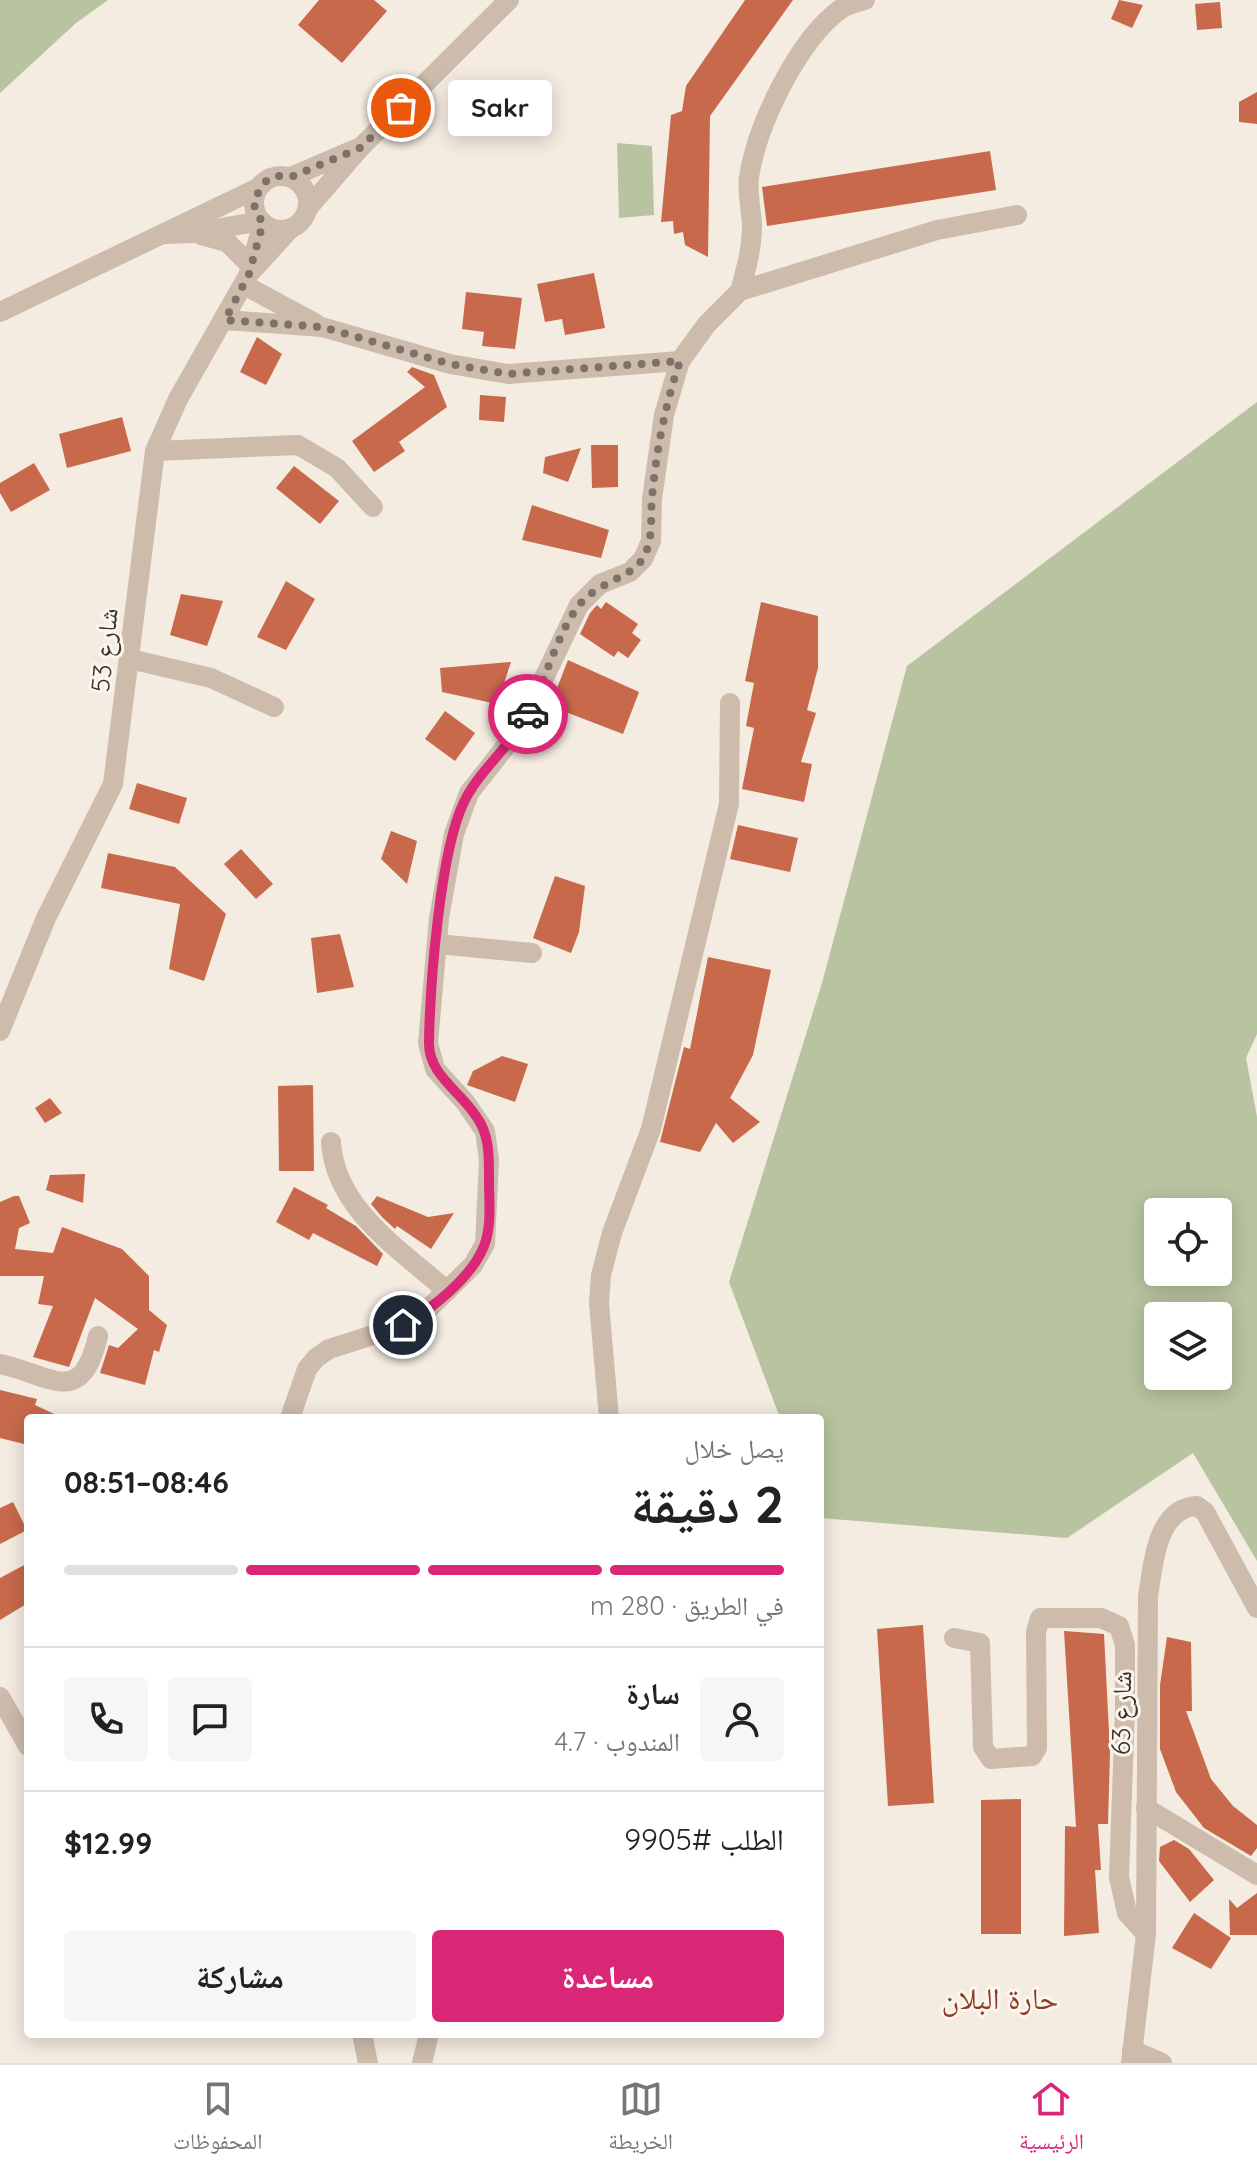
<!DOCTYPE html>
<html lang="ar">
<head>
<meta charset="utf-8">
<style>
	body { margin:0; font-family:Quicksand,"Noto Naskh Arabic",sans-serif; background:#f6f6f6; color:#222; direction:rtl; height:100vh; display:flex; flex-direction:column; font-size:30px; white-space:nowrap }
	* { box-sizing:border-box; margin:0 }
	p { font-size:26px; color:#767676 }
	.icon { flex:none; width:44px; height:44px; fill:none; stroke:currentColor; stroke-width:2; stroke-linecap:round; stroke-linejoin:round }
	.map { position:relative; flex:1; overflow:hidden; direction:ltr }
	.panel { position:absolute; left:24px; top:1414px; width:800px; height:624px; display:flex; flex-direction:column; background:#fff; border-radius:8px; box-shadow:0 4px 20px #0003; direction:rtl }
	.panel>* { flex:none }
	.controls { position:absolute; left:1144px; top:1198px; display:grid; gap:16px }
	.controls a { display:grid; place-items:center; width:88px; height:88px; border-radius:8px; background:#fff; box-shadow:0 4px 20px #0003; font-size:40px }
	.pin { position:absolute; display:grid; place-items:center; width:68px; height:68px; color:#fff; margin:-34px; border:4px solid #fff; border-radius:50%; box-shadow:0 2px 8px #0007 }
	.courier { position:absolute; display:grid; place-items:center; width:80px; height:80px; margin:-40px; border:6px solid #db2777; border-radius:50%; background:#fff; color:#222; box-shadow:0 2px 10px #0007 }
	.bubble { position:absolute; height:56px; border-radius:8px; background:#fff; box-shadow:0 4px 20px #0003; font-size:26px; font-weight:800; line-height:56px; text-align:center; direction:rtl }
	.head em { font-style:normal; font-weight:800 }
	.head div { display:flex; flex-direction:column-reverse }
	.head { display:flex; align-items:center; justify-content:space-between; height:136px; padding:0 40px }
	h1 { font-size:52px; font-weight:800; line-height:60px }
	.bar { display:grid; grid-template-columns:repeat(4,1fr); gap:12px 8px; align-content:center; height:96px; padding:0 40px }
	.bar i { height:10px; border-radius:6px; background:#e0e0e0 }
	.bar .on { background:#db2777 }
	.bar p { grid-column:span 4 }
	.line { display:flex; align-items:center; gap:20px; padding:0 40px; border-top:2px solid #e0e0e0 }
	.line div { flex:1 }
	.round { display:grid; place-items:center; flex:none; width:84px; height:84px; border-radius:8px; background:#f6f6f6 }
	.cta { display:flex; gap:16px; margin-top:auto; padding:16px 40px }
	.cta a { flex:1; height:92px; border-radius:8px; background:#db2777; color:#fff; font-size:32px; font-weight:800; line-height:92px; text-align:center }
	.cta a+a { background:#f6f6f6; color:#222 }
	.tabs { display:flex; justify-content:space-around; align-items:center; height:112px; border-top:2px solid #e0e0e0; background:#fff; font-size:22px; color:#767676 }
	.tabs a { display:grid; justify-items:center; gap:4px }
	.tabs .on { color:#db2777 }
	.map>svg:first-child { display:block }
</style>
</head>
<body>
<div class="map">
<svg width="1257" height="2063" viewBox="0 0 1257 2063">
	<rect width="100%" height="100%" fill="#f4ebe1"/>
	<!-- green -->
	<g fill="#b8c4a0" fill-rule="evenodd">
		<path d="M0,0H108L76,23L0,93Z"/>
		<path d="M617,143L652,146L654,215L619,218Z"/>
		<path d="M1257,402V1034L1246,1058L1257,1117V1561L1193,1453L1067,1538L820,1518V1418H780L729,1282L822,983L907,666ZM1218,1212V1272H1158V1212ZM1218,1316V1376H1158V1316Z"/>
	</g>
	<!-- building -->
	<g fill="#c8694b">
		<path d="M319,0H374L387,11L342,63L298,25Z"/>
		<path d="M745,0H793L710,116L708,257L685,245L683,232L674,234L673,221L661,222L671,115L682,111L686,86Z"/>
		<path d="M1119,0L1143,5L1132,28L1111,19Z"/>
		<path d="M1220,2L1222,28L1197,30L1195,4Z"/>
		<path d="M1257,92V124L1239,122V102Z"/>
		<path d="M990,151L996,190L767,226L762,187Z"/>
		<path d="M594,273L605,328L565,335L562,319L545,322L537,284Z"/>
		<path d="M466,292L522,298L515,349L482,346L484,332L462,329Z"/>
		<path d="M257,337L282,354L266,385L240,372Z"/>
		<path d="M412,367L434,375L447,407L399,442L405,451L374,472L352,441L425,387L407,372Z"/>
		<path d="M480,395L506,397L504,422L479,420Z"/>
		<path d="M122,417L131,451L67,468L59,434Z"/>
		<path d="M591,445H618V487L592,488Z"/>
		<path d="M581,448L568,482L543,473L545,457Z"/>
		<path d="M34,463L50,490L11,512L0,493V483Z"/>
		<path d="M294,466L339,501L320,524L276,488Z"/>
		<path d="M532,505L609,530L601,558L522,540Z"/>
		<path d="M286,581L315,599L286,650L257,637Z"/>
		<path d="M181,594L223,601L207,646L170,635Z"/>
		<path d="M606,602L638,624L632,633L641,640L628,658L618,651L614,657L580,634L590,613L597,605L601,609Z"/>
		<path d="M761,602L818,616V668L807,710L816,713L801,762L812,764L804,802L742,789L754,728L746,726L754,683L745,681Z"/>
		<path d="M568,660L639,692L623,734L550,706Z"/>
		<path d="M511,662L497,704L442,692L440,668Z"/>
		<path d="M445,711L475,733L455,761L425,739Z"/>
		<path d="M137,783L187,798L179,824L129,809Z"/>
		<path d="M738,825L798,838L790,872L730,859Z"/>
		<path d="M391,831L417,841L407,884L381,859Z"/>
		<path d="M241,849L273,884L256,899L224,864Z"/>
		<path d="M108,853L175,867L226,914L204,981L169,969L180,904L101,888Z"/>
		<path d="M555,876L585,886L579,932L571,953L533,938Z"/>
		<path d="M340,934L354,987L317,993L311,938Z"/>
		<path d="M708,957L771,970L753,1055L730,1098L760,1122L733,1143L716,1123L700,1152L660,1142L684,1047L690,1049Z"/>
		<path d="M502,1056L528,1064L515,1102L467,1085L473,1071Z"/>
		<path d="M313,1085L314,1171H279L278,1086Z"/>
		<path d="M50,1098L62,1113L45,1123L35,1108Z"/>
		<path d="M85,1174L83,1203L46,1190L50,1175Z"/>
		<path d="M294,1187L328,1205L326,1208L356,1226L383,1254L377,1266L313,1233L309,1240L276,1222Z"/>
		<path d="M14,1196H19L30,1223L19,1228L15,1249L53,1253L62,1227L122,1249L149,1276V1310L167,1325L159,1352L154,1350L145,1385L100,1373L109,1345L118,1348L138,1329L95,1298L69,1367L33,1357L53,1306L38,1304L44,1276H0V1202Z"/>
		<path d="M377,1196L428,1217L454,1213L431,1249L397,1226L395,1229L382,1217L371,1204Z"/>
		<path d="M0,1390L37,1399L35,1405L63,1418H28L24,1444L0,1438Z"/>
		<path d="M13,1502L27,1530L0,1544V1508Z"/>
		<path d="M28,1563V1603L0,1620V1578Z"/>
		<path d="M923,1625L934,1803L888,1806L877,1629Z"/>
		<path d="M1064,1631L1104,1634L1110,1752L1108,1824H1098L1101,1870H1095L1099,1933L1064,1936L1065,1826L1076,1827Z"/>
		<path d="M1167,1637L1191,1642L1192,1711H1186L1211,1779L1233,1806L1257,1825V1848L1251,1856L1204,1828L1176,1792L1160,1749V1685Z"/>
		<path d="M1021,1799V1934H981V1800Z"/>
		<path d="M1174,1840L1189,1849L1214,1880L1190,1902L1159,1861L1160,1847Z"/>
		<path d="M1257,1893V1935H1230L1229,1899L1237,1908Z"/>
		<path d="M1194,1913L1231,1938L1211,1969L1172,1948Z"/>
	</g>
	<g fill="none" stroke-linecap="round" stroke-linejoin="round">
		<!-- minor -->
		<g stroke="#cdbbac" stroke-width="20">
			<circle cx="281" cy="203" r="27"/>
			<path d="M291,177L356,149"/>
			<path d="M308,208L360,148L509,0"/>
			<path d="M166,234L193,233L261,221"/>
			<path d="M201,235L227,242L249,264"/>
			<path d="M249,273L263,223"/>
			<path d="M244,285L315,323"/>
			<path d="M740,291C746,270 752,248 752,225C751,209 747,192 749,177C757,125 798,39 842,8C849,4 858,2 865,0"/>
			<path d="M0,312L258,188"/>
			<path d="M225,320L322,327L450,364L508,374L680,361"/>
			<path d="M155,451L298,445L337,468L373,507"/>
			<path d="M130,659L211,678L274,707"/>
			<path d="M437,944L532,953"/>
			<path d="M0,1031L46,918L113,784L155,451L178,399L249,274L290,229"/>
			<path d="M331,1142C335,1209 400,1249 447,1291"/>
			<path d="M0,1364C50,1374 81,1410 98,1336"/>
			<path d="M290,1418L307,1369L316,1358L329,1349L389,1330L422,1315L473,1265L485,1244L489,1160L485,1131L465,1102L435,1069L428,1043L439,918L454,834L469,793L520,728L579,605L600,584L630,572L643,559L651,541L652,499L664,415L680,361L707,324L740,291L937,230L1017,215"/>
			<path d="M609,1418L599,1303L601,1275L612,1233L651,1129L729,804L730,703"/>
			<path d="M954,1638L980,1643L983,1747L991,1759L1032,1756L1037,1748L1036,1632L1040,1618H1101L1119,1626L1125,1645V1710L1119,1877L1127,1913L1146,1934"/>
			<path d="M0,1697L28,1746"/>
			<path d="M1146,1808L1257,1875"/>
			<path d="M362,2034L368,2063"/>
			<path d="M1132,2050L1162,2063"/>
			<path d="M422,2063L429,2034"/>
			<path d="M1131,2063L1146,1934L1148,1597C1153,1565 1156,1508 1197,1506L1205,1512L1257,1608"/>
		</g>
	</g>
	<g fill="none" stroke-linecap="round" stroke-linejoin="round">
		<!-- done -->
		<path stroke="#7c716b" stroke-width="8" stroke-dasharray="0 14.4" d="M401,108L360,148L291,177L279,176L267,180L254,199L255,211L263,223L249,274L225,320L322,327L450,364L508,374L680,361C665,405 656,452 652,498C650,519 654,539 643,558C633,577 598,582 580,604C558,631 545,682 528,714"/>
		<!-- route -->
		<path stroke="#db2777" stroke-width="10" d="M403,1325C431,1310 472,1277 484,1246C492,1226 489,1201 489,1180C489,1157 490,1135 476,1116C460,1091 428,1074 429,1042C430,985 440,851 464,802C478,772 510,747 528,714"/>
	</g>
	<g text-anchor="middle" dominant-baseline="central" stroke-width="6" stroke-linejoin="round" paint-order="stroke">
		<!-- street labels -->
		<g font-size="26" fill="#3b302b" stroke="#fbf5ee">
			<text transform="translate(104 650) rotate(-84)">شارع 53</text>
			<text transform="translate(1121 1713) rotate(-89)">شارع 63</text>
		</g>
		<!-- quarter labels -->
		<g font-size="30" fill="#8c3b22" stroke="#fbf5ee">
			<text x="1000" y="1998">حارة البلان</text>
		</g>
	</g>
</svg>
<div class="controls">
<a><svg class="icon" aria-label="locate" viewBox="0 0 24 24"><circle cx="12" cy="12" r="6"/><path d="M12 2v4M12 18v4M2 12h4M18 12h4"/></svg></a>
<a><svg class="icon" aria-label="layers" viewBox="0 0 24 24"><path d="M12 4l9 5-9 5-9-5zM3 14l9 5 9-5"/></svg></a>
</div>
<div class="pin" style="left:401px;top:108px;background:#ea580c"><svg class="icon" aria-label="bag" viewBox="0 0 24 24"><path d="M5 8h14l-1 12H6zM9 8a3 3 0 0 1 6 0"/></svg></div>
<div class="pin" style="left:403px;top:1325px;background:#1f2937"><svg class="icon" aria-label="home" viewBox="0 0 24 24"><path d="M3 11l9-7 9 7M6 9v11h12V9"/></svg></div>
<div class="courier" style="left:528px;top:714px"><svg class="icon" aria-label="car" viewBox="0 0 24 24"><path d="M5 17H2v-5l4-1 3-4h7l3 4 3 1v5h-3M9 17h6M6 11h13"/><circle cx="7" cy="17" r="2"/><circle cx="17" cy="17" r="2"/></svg></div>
<div class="bubble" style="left:448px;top:80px;width:104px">Sakr</div>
<section class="panel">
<div class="head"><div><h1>2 دقيقة</h1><p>يصل خلال</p></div><em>08:46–08:51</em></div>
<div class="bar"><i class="on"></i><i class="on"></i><i class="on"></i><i></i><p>في الطريق · 280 m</p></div>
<div class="line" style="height:144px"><a class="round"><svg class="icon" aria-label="person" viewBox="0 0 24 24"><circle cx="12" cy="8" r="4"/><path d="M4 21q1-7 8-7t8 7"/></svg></a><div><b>سارة</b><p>المندوب · 4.7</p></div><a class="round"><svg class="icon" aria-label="chat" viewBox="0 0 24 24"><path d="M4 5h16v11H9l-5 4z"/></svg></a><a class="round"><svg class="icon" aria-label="phone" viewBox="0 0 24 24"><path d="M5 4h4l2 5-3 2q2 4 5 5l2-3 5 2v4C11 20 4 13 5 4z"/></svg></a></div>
<div class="line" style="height:104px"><div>الطلب #9905</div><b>$12.99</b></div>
<div class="cta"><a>مساعدة</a><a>مشاركة</a></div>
</section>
</div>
<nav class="tabs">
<a class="on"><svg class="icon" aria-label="home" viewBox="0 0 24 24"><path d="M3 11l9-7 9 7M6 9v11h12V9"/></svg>الرئيسية</a>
<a><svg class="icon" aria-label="map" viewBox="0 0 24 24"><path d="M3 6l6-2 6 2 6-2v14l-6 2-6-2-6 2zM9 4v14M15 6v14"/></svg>الخريطة</a>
<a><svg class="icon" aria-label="saved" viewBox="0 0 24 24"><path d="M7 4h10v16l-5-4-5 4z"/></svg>المحفوظات</a>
</nav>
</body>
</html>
